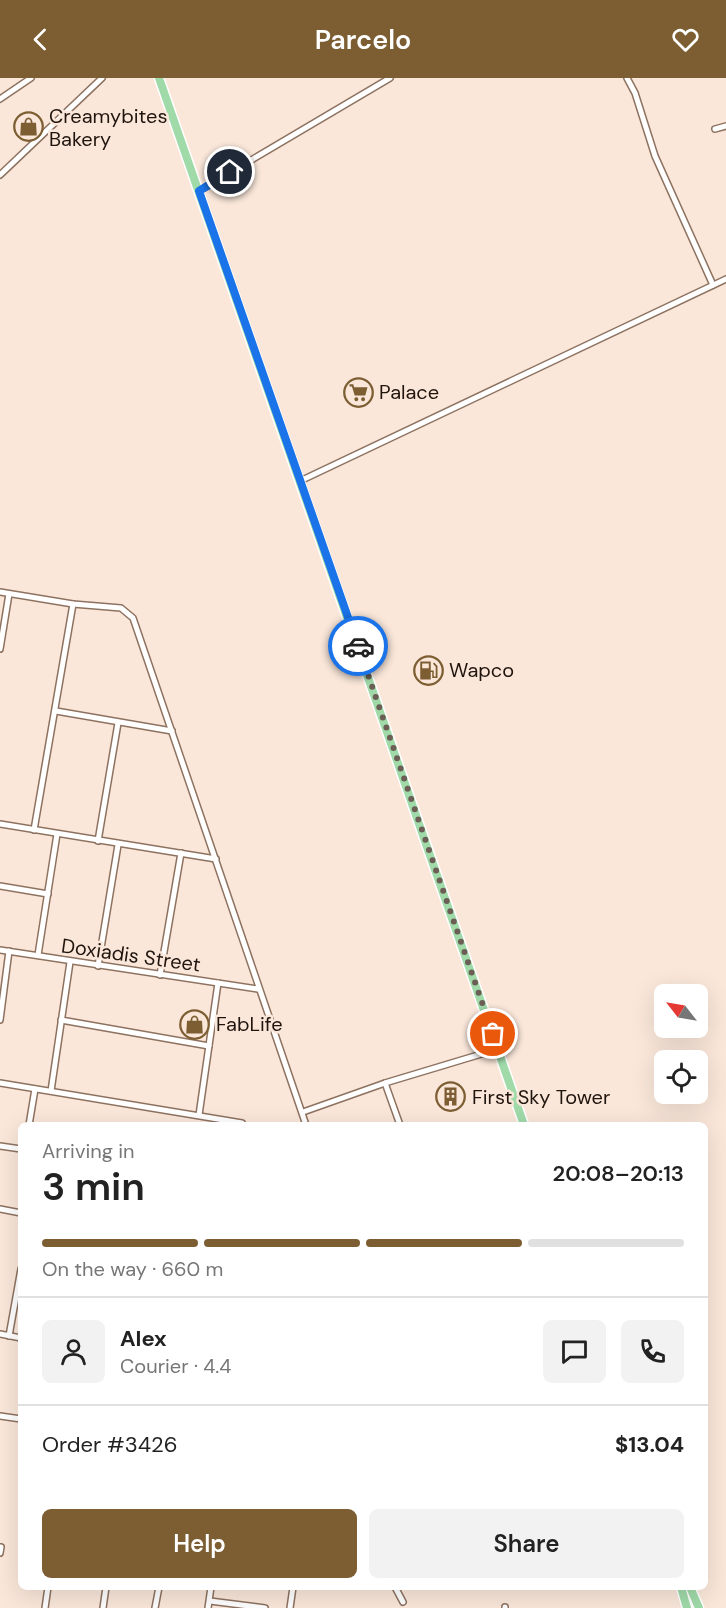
<!DOCTYPE html>
<html lang="en">
<head>
<meta charset="utf-8">
<style>
	body { margin:0; font-family:"DM Sans",sans-serif; background:#f2f2f2; color:#222; height:100vh; display:flex; flex-direction:column; font-size:22px; white-space:nowrap }
	* { box-sizing:border-box; margin:0 }
	p { font-size:20px; color:#767676 }
	.icon { flex:none; width:33px; height:33px; fill:none; stroke:currentColor; stroke-width:2; stroke-linecap:round; stroke-linejoin:round }
	.map { position:relative; flex:1; overflow:hidden }
	.sheet { position:absolute; left:18px; top:1044px; width:690px; height:468px; display:flex; flex-direction:column; background:#fff; border-radius:9px; box-shadow:0 6px 24px #0002 }
	.sheet>* { flex:none }
	.needle { width:39px; rotate:301deg }
	.buttons { position:absolute; left:654px; top:906px; display:grid; gap:12px }
	.buttons a { display:grid; place-items:center; width:54px; height:54px; border-radius:9px; background:#fff; box-shadow:0 6px 24px #0002; font-size:30px }
	.pin { position:absolute; display:grid; place-items:center; width:51px; height:51px; color:#fff; margin:-26px; border:3px solid #fff; border-radius:50%; box-shadow:0 2px 6px #0007 }
	.courier { position:absolute; display:grid; place-items:center; width:60px; height:60px; margin:-30px; border:4px solid #1a73e8; border-radius:50%; background:#fff; color:#222; box-shadow:0 2px 8px #0007 }
	.head em { font-style:normal; font-weight:600 }
	.head div { display:flex; flex-direction:column-reverse }
	.head { display:flex; align-items:center; justify-content:space-between; height:102px; padding:0 24px }
	h1 { font-size:39px; font-weight:600; line-height:45px }
	.bar { display:grid; grid-template-columns:repeat(4,1fr); gap:9px 6px; align-content:center; height:72px; padding:0 24px }
	.bar i { height:8px; border-radius:4px; background:#e0e0e0 }
	.bar .current { background:#7c5e32 }
	.bar p { grid-column:span 4 }
	.line { display:flex; align-items:center; gap:15px; padding:0 24px; border-top:2px solid #e0e0e0 }
	.line div { flex:1 }
	.round { display:grid; place-items:center; flex:none; width:63px; height:63px; border-radius:9px; background:#f2f2f2 }
	.cta { display:flex; gap:12px; margin-top:auto; padding:12px 24px }
	.cta a { flex:1; height:69px; border-radius:9px; background:#7c5e32; color:#fff; font-size:24px; font-weight:600; line-height:69px; text-align:center }
	.cta a+a { background:#f2f2f2; color:#222 }
	header { display:flex; justify-content:space-between; align-items:center; height:78px; padding:0 24px; background:#7c5e32; color:#fff; font-size:27px; font-weight:600 }
	.map>svg:first-child { display:block }
</style>
</head>
<body>
<header><svg class="icon" aria-label="back" viewBox="0 0 24 24"><path d="M15 5l-7 7 7 7"/></svg>Parcelo<svg class="icon" aria-label="heart" viewBox="0 0 24 24"><path d="M12 20l-8-8c-3-5 5-10 8-4 3-6 11-1 8 4z"/></svg></header>
<div class="map">
<svg width="726" height="1530" viewBox="0 0 726 1530">
	<rect width="100%" height="100%" fill="#fae7da"/>
	<g fill="none" stroke-linecap="round" stroke-linejoin="round">
		<defs>
			<g id="minor">
				<path d="M627,0L635,15L655,78L713,207"/>
				<path d="M0,21L31,0"/>
				<path d="M715,51L726,48"/>
				<path d="M0,97L102,0"/>
				<path d="M199,113L390,0"/>
				<path d="M300,403L726,201"/>
				<path d="M0,514L73,526L121,530L133,540L306,1047"/>
				<path d="M0,571L9,516"/>
				<path d="M56,633L172,653"/>
				<path d="M0,746L216,781"/>
				<path d="M34,752L73,526"/>
				<path d="M98,763L118,645"/>
				<path d="M0,808L48,816"/>
				<path d="M0,872L258,911"/>
				<path d="M38,877L57,756"/>
				<path d="M98,888L118,767"/>
				<path d="M160,897L181,775"/>
				<path d="M0,942L9,873"/>
				<path d="M61,942L209,968"/>
				<path d="M0,1005L242,1045"/>
				<path d="M385,1005L400,1047"/>
				<path d="M51,1013L70,884"/>
				<path d="M303,1034L385,1005L498,971"/>
				<path d="M199,1037L218,905"/>
				<path d="M29,1047L35,1011"/>
				<path d="M0,1068L21,1071"/>
				<path d="M0,1131L21,1135"/>
				<path d="M0,1256L21,1260"/>
				<path d="M9,1258L21,1191"/>
				<path d="M0,1338L21,1341"/>
				<path d="M0,1475L1,1469"/>
				<path d="M395,1509L403,1524"/>
				<path d="M210,1523L265,1530"/>
				<path d="M505,1529V1530"/>
				<path d="M45,1530L48,1509"/>
				<path d="M103,1530L106,1509"/>
				<path d="M155,1530L159,1509"/>
				<path d="M208,1530L211,1509"/>
				<path d="M290,1530L293,1509"/>
			</g>
			<g id="highway">
				<path d="M159,0L524,1047"/>
				<path d="M681,1509L687,1530"/>
				<path d="M690,1509L699,1530"/>
			</g>
		</defs>
		<!-- minor casing -->
		<use href="#minor" stroke="#8e7260" stroke-width="8"/>
		<!-- highway casing -->
		<use href="#highway" stroke="#fff" stroke-width="11"/>
		<!-- minor -->
		<use href="#minor" stroke="#fff" stroke-width="5"/>
		<!-- highway -->
		<use href="#highway" stroke="#a0daa9" stroke-width="8"/>
	</g>
	<g fill="none" stroke-linecap="round" stroke-linejoin="round">
		<!-- done -->
		<path stroke="#6c5e55" stroke-width="6" stroke-dasharray="0 10.8" d="M358,568L493,956"/>
		<!-- route -->
		<path stroke="#1a73e8" stroke-width="8" d="M230,94L199,113L358,568"/>
	</g>
	<!-- icons -->
	<defs>
		<symbol id="shop-ring" viewBox="-11 -11 22 22"><circle r="9.5" fill="#fae7da" stroke="#7c5e32" stroke-width="1.5"/><path d="M-5-2.5h2.3a2.7 3.5 0 0 1 5.4 0H5L5.5 6h-11ZM-1.5-2.5h3a1.5 2.3 0 0 0-3 0Z" fill="#7c5e32"/></symbol>
		<symbol id="supermarket-ring" viewBox="-11 -11 22 22"><circle r="9.5" fill="#fae7da" stroke="#7c5e32" stroke-width="1.5"/><path d="M-6-5.5h2.5l.6 2H6L4.5 2H-2.5L-4.4-4H-6ZM-1.5 3.2a1.3 1.3 0 1 0 .1 0ZM3 3.2a1.3 1.3 0 1 0 .1 0Z" fill="#7c5e32"/></symbol>
		<symbol id="fuel-ring" viewBox="-11 -11 22 22"><circle r="9.5" fill="#fae7da" stroke="#7c5e32" stroke-width="1.5"/><path d="M-5.5-6h7V0h2V4h1.3V-2.5L3-4.5l.8-.8L6-3V5H2.5V1h-1V6h-7ZM-4.2-4.7v3.2H.2V-4.7Z" fill="#7c5e32"/></symbol>
		<symbol id="building-ring" viewBox="-11 -11 22 22"><circle r="9.5" fill="#fae7da" stroke="#7c5e32" stroke-width="1.5"/><path d="M-4-6H4V6H1V3H-1V6H-4ZM-2.5-4.3h1.7v1.8h-1.7ZM.8-4.3h1.7v1.8H.8ZM-2.5-1h1.7V.8h-1.7ZM.8-1h1.7V.8H.8Z" fill="#7c5e32"/></symbol>
	</defs>
	<g fill-rule="evenodd">
		<use href="#shop-ring" x="12" y="32" width="33" height="33"/>
		<use href="#supermarket-ring" x="342" y="298" width="33" height="33"/>
		<use href="#fuel-ring" x="412" y="576" width="33" height="33"/>
		<use href="#shop-ring" x="178" y="930" width="33" height="33"/>
		<use href="#building-ring" x="434" y="1002" width="33" height="33"/>
	</g>
	<g text-anchor="middle" dominant-baseline="central" stroke-width="5" stroke-linejoin="round" paint-order="stroke">
		<!-- poi labels -->
		<g font-size="20" fill="#20150e" stroke="#fae7da" text-anchor="start">
			<text x="49" y="38">Creamybites<tspan x="49" dy="23">Bakery</tspan></text>
			<text x="379" y="314">Palace</text>
			<text x="449" y="592">Wapco</text>
			<text x="216" y="946">FabLife</text>
			<text x="472" y="1019">First Sky Tower</text>
		</g>
		<!-- street labels -->
		<g font-size="20" fill="#20150e" stroke="#fae7da">
			<text transform="translate(131 877) rotate(8)">Doxiadis Street</text>
		</g>
	</g>
</svg>
<div class="buttons">
<a><svg class="needle" viewBox="-14 -14 28 28"><path d="M0-13l5 13h-10z" fill="#e53935"/><path d="M0 13l5-13h-10z" fill="#767676"/></svg></a>
<a><svg class="icon" aria-label="locate" viewBox="0 0 24 24"><circle cx="12" cy="12" r="6"/><path d="M12 2v4M12 18v4M2 12h4M18 12h4"/></svg></a>
</div>
<div class="pin" style="left:493px;top:956px;background:#ea580c"><svg class="icon" aria-label="bag" viewBox="0 0 24 24"><path d="M5 8h14l-1 12H6zM9 8a3 3 0 0 1 6 0"/></svg></div>
<div class="pin" style="left:230px;top:94px;background:#1f2937"><svg class="icon" aria-label="home" viewBox="0 0 24 24"><path d="M3 11l9-7 9 7M6 9v11h12V9"/></svg></div>
<div class="courier" style="left:358px;top:568px"><svg class="icon" aria-label="car" viewBox="0 0 24 24"><path d="M5 17H2v-5l4-1 3-4h7l3 4 3 1v5h-3M9 17h6M6 11h13"/><circle cx="7" cy="17" r="2"/><circle cx="17" cy="17" r="2"/></svg></div>
<section class="sheet">
<div class="head"><div><h1>3 min</h1><p>Arriving in</p></div><em>20:08–20:13</em></div>
<div class="bar"><i class="current"></i><i class="current"></i><i class="current"></i><i></i><p>On the way · 660 m</p></div>
<div class="line" style="height:108px"><a class="round"><svg class="icon" aria-label="person" viewBox="0 0 24 24"><circle cx="12" cy="8" r="4"/><path d="M4 21q1-7 8-7t8 7"/></svg></a><div><b>Alex</b><p>Courier · 4.4</p></div><a class="round"><svg class="icon" aria-label="chat" viewBox="0 0 24 24"><path d="M4 5h16v11H9l-5 4z"/></svg></a><a class="round"><svg class="icon" aria-label="phone" viewBox="0 0 24 24"><path d="M5 4h4l2 5-3 2q2 4 5 5l2-3 5 2v4C11 20 4 13 5 4z"/></svg></a></div>
<div class="line" style="height:78px"><div>Order #3426</div><b>$13.04</b></div>
<div class="cta"><a>Help</a><a>Share</a></div>
</section>
</div>
</body>
</html>
